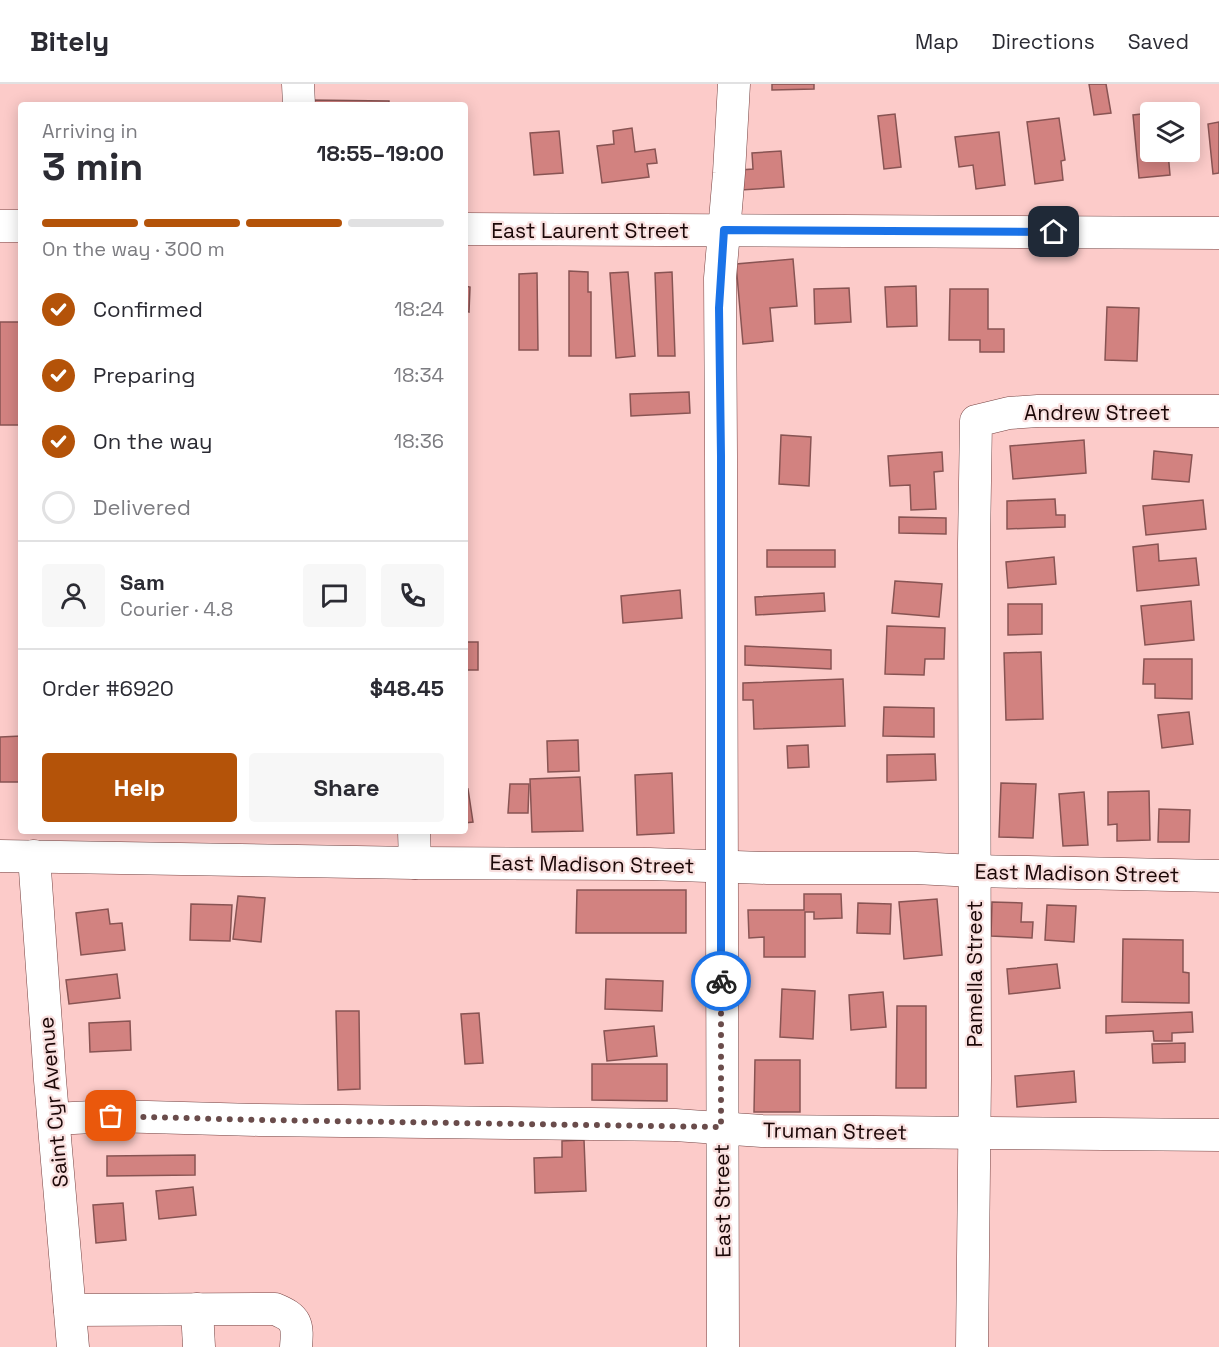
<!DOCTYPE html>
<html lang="en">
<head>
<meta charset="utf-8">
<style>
	body { margin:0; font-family:"Space Grotesk",sans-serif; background:#f7f7f7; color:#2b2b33; height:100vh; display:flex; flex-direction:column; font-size:22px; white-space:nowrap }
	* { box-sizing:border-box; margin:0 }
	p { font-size:20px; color:#7c7c81 }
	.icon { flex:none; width:33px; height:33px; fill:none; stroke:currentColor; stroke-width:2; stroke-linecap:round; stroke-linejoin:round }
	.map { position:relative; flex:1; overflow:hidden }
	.side { position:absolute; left:18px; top:18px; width:450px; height:732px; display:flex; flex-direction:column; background:#fff; border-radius:6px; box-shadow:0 3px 15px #0003 }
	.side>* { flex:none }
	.fabs { position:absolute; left:1140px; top:18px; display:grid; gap:12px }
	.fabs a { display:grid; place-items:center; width:60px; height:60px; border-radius:6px; background:#fff; box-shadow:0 3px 15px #0003; font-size:30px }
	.pin { position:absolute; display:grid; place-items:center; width:51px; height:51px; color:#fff; margin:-26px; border-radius:12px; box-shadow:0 3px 9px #0006 }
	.courier { position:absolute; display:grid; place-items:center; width:60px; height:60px; margin:-30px; border:4px solid #1a73e8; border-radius:50%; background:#fff; color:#222; box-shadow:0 2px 8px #0007 }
	.head em { font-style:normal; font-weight:800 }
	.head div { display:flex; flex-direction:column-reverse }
	.head { display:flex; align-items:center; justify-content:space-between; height:102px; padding:0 24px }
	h1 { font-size:39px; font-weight:800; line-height:45px }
	.bar { display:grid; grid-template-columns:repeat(4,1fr); gap:9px 6px; align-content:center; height:72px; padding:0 24px }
	.bar i { height:8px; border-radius:4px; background:#e1e1e2 }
	.bar .selected { background:#b45309 }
	.bar p { grid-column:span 4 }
	.line { display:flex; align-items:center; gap:15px; padding:0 24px; border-top:2px solid #e1e1e2 }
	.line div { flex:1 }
	.round { display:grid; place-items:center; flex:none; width:63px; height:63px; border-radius:6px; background:#f7f7f7 }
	ol { padding:0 24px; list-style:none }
	li { display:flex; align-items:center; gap:18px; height:66px }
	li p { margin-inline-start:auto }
	li .icon { padding:6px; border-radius:50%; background:#b45309; color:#fff; stroke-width:4 }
	li:last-child { color:#7c7c81 }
	li i { width:33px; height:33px; border:3px solid #e1e1e2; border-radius:50% }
	.button { display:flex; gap:12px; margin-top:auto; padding:12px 24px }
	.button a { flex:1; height:69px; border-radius:6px; background:#b45309; color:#fff; font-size:24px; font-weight:800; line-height:69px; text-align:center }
	.button a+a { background:#f7f7f7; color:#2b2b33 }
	header { display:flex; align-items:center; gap:36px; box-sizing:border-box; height:84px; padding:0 30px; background:#fff; border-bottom:2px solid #e1e1e2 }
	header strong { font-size:28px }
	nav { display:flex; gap:33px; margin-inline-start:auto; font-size:21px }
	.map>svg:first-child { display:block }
</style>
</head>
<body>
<header>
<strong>Bitely</strong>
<nav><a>Map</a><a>Directions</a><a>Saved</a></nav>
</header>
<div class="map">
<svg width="1219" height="1263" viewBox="0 0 1219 1263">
	<rect width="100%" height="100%" fill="#fccbc9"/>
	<!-- building -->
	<g fill="#d28280" stroke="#885453" stroke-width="1.5">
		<path d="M772,0H814V5L772,6Z"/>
		<path d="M1089,0H1106L1111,29L1094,31Z"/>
		<path d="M308,16L389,17V21H308Z"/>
		<path d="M1150,29V68H1168L1170,91L1139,94L1133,31Z"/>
		<path d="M895,30L901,83L884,85L878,32Z"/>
		<path d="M1059,34L1065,76L1061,77L1063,96L1035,100L1027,38Z"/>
		<path d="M1219,38V89L1213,90L1208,40Z"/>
		<path d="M632,44L635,68L655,65L657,79L647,80L649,93L602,99L597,62L614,60L613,47Z"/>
		<path d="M559,47L563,89L534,91L530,49Z"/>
		<path d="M999,48L1005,101L976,105L973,81L959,83L955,53Z"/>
		<path d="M781,67L784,103L741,106L740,86L753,85L752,69Z"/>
		<path d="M793,175L797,222L770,224L773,257L743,260L736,180Z"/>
		<path d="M569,187L588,188V208H591V272H569Z"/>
		<path d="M628,188L635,272L616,274L610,189Z"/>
		<path d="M672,188L675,272H658L655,189Z"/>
		<path d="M537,189L538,266H519V190Z"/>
		<path d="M465,202L470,203L469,228L465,227Z"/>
		<path d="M916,202L917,242L887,243L885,203Z"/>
		<path d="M849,204L851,238L815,240L814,205Z"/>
		<path d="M950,205H988V245H1004V268H980V256H949Z"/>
		<path d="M1107,223L1139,224L1137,277L1105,276Z"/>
		<rect x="0" y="238" width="21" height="103"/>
		<path d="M689,308L690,329L631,332L630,310Z"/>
		<path d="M781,351L811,353L809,402L779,400Z"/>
		<path d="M1084,356L1086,389L1013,395L1010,362Z"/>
		<path d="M1154,367L1192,371L1189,398L1152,395Z"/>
		<path d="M942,368L943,387L934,388L936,425L911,426L910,401L890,402L888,372Z"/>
		<path d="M1055,415L1056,431H1065V443L1007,445V417Z"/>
		<path d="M1203,416L1206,445L1146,451L1143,422Z"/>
		<path d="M899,433L946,434V450L899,449Z"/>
		<path d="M1158,460L1159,477L1196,474L1199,501L1137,507L1133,463Z"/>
		<rect x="767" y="466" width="68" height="17"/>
		<path d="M1054,473L1056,500L1008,504L1006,478Z"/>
		<path d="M895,497L942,500L939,533L892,529Z"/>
		<path d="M680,506L682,534L623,539L621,512Z"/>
		<path d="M824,509L825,527L756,531L755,513Z"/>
		<path d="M1191,517L1194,556L1145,561L1141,522Z"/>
		<path d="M1008,520H1042V550L1008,551Z"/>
		<path d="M887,542L945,544L944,575H925L924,591L885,590Z"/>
		<rect x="465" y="558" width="13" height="28"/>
		<path d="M745,562L831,566V585L745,581Z"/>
		<path d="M1041,568L1043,635L1006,636L1004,569Z"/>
		<path d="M1144,575H1192V615L1155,614V600H1143Z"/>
		<path d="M843,595L845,642L754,645L753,616H743V599Z"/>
		<path d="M884,623L934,624V653L883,652Z"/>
		<path d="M1189,628L1193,660L1162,664L1158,631Z"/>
		<path d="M21,652V698H0V653Z"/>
		<path d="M578,656L579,687L548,688L547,657Z"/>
		<path d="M808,661L809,683L788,684L787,662Z"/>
		<path d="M935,670L936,696L887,698V671Z"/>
		<path d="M672,689L674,749L637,751L635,691Z"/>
		<path d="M580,693L583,747L532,748L530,695Z"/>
		<path d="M1001,699L1036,700L1033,754L999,753Z"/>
		<path d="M510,700H529L528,729H508Z"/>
		<path d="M468,705L473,738L465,739V706Z"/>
		<path d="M1149,707L1150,756L1117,757V740L1108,741V708Z"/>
		<path d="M1084,708L1088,761L1063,762L1059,710Z"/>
		<path d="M1159,725L1190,726L1189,758H1158Z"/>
		<path d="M577,806H686V849H576Z"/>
		<path d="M804,810H841L842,834L814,835V828H805V873H764V853L749,854L748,826H804Z"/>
		<path d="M238,812L265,814L261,858L233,855Z"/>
		<path d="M937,815L942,871L904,875L899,818Z"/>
		<path d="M992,818L1022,819L1021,838H1033L1032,854L991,852Z"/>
		<path d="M858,819L891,820L890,850L857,849Z"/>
		<path d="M191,820L232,821L230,857L190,856Z"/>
		<path d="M1047,821L1076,822L1074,858L1045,856Z"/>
		<path d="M108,825L110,840L122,839L125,866L81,871L76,829Z"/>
		<path d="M1123,855L1183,856V888L1189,889V919L1122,918Z"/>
		<path d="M1057,880L1060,904L1009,910L1007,885Z"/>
		<path d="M117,890L120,914L69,920L66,896Z"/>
		<path d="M606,895L663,897L662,927L605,925Z"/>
		<path d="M782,905L815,907L813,955L780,953Z"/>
		<path d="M883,908L886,943L851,946L849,911Z"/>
		<path d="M897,922H926V1004H896Z"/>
		<path d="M336,927H359L360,1005L338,1006Z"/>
		<path d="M1192,928L1193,948L1172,949V957H1154L1153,947L1106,949V932Z"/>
		<path d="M479,929L483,979L465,980L461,930Z"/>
		<path d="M130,937L131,966L90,968L89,939Z"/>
		<path d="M654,942L657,972L607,977L604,947Z"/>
		<path d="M1185,959V978L1153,979L1152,960Z"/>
		<path d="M755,976H800V1028H754Z"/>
		<path d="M592,980H667V1017L592,1016Z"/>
		<path d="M1074,987L1076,1018L1017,1023L1015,992Z"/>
		<path d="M584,1056L586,1107L535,1109L534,1074L562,1073V1057Z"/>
		<path d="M195,1071V1091L107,1092V1072Z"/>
		<path d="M193,1103L196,1131L159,1135L156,1107Z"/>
		<path d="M123,1119L126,1156L96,1159L93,1121Z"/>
	</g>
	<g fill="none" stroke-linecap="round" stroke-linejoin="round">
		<defs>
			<g id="minor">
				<path d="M298,0L299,21"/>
				<path d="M0,142H21"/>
				<path d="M465,145L1219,149"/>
				<path d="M414,747L415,779"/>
				<path d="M0,772L415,779L650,780L767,784H916L974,787L1219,792"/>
				<path d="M34,772L50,996L73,1263"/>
				<path d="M54,1035L112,1032L259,1036L675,1041L762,1047L1219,1051"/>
				<path d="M197,1225L199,1263"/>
				<path d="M70,1226L275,1225C297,1234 298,1240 296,1263"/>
				<path d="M723,1263L721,372L720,194L729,89L734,0"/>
				<path d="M972,1263L975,994L974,460L976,337L1009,329L1038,327H1219"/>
			</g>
		</defs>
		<!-- minor casing -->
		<use href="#minor" stroke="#754342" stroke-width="33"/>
		<!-- minor -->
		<use href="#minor" stroke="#fff" stroke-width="32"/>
	</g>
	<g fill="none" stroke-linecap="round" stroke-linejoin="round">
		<!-- done -->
		<path stroke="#6a4c4b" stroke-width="6" stroke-dasharray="0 10.8" d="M111,1032L259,1036L721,1043V897"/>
		<!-- route -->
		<path stroke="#1a73e8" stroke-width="8" d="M721,897V372L719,224L724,146L1054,148"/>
	</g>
	<g text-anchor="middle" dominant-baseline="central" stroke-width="4.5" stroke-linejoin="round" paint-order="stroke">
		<!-- street labels -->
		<g font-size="21" fill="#1b0707" stroke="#f8dfde">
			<text x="590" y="146">East Laurent Street</text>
			<text x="1097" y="328">Andrew Street</text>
			<text transform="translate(592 780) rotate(1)">East Madison Street</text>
			<text transform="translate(1077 789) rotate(1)">East Madison Street</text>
			<text transform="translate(974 890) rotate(-90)">Pamella Street</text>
			<text transform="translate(53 1018) rotate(-95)">Saint Cyr Avenue</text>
			<text transform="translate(835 1047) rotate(1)">Truman Street</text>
			<text transform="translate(722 1117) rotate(-91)">East Street</text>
		</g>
	</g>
</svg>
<div class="fabs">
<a><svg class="icon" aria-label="layers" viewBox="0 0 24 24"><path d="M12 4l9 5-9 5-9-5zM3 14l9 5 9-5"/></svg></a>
</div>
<div class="pin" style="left:111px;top:1032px;background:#ea580c"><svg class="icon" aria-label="bag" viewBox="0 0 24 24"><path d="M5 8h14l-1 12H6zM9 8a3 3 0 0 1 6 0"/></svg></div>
<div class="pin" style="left:1054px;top:148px;background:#1f2937"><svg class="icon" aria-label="home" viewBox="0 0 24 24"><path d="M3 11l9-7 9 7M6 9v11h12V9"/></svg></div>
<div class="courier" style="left:721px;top:897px"><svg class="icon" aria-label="bike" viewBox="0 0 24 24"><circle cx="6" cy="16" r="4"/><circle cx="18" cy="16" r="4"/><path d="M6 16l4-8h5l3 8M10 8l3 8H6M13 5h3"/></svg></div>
<section class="side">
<div class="head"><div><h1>3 min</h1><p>Arriving in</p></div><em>18:55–19:00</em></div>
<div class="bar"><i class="selected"></i><i class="selected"></i><i class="selected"></i><i></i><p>On the way · 300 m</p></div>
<ol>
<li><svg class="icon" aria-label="check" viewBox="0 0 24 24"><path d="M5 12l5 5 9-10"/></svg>Confirmed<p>18:24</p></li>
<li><svg class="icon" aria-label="check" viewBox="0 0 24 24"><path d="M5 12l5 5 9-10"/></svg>Preparing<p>18:34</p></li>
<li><svg class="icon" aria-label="check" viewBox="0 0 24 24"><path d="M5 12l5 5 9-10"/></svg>On the way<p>18:36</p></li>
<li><i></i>Delivered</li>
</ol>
<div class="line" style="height:108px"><a class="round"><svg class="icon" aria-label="person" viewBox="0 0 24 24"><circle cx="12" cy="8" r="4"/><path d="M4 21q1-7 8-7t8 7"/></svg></a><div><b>Sam</b><p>Courier · 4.8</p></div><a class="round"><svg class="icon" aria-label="chat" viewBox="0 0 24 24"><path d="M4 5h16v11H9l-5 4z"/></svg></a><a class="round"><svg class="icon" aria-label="phone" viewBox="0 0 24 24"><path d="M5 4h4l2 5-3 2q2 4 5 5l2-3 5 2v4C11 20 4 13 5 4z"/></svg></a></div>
<div class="line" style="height:78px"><div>Order #6920</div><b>$48.45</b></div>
<div class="button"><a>Help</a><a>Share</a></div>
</section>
</div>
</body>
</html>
